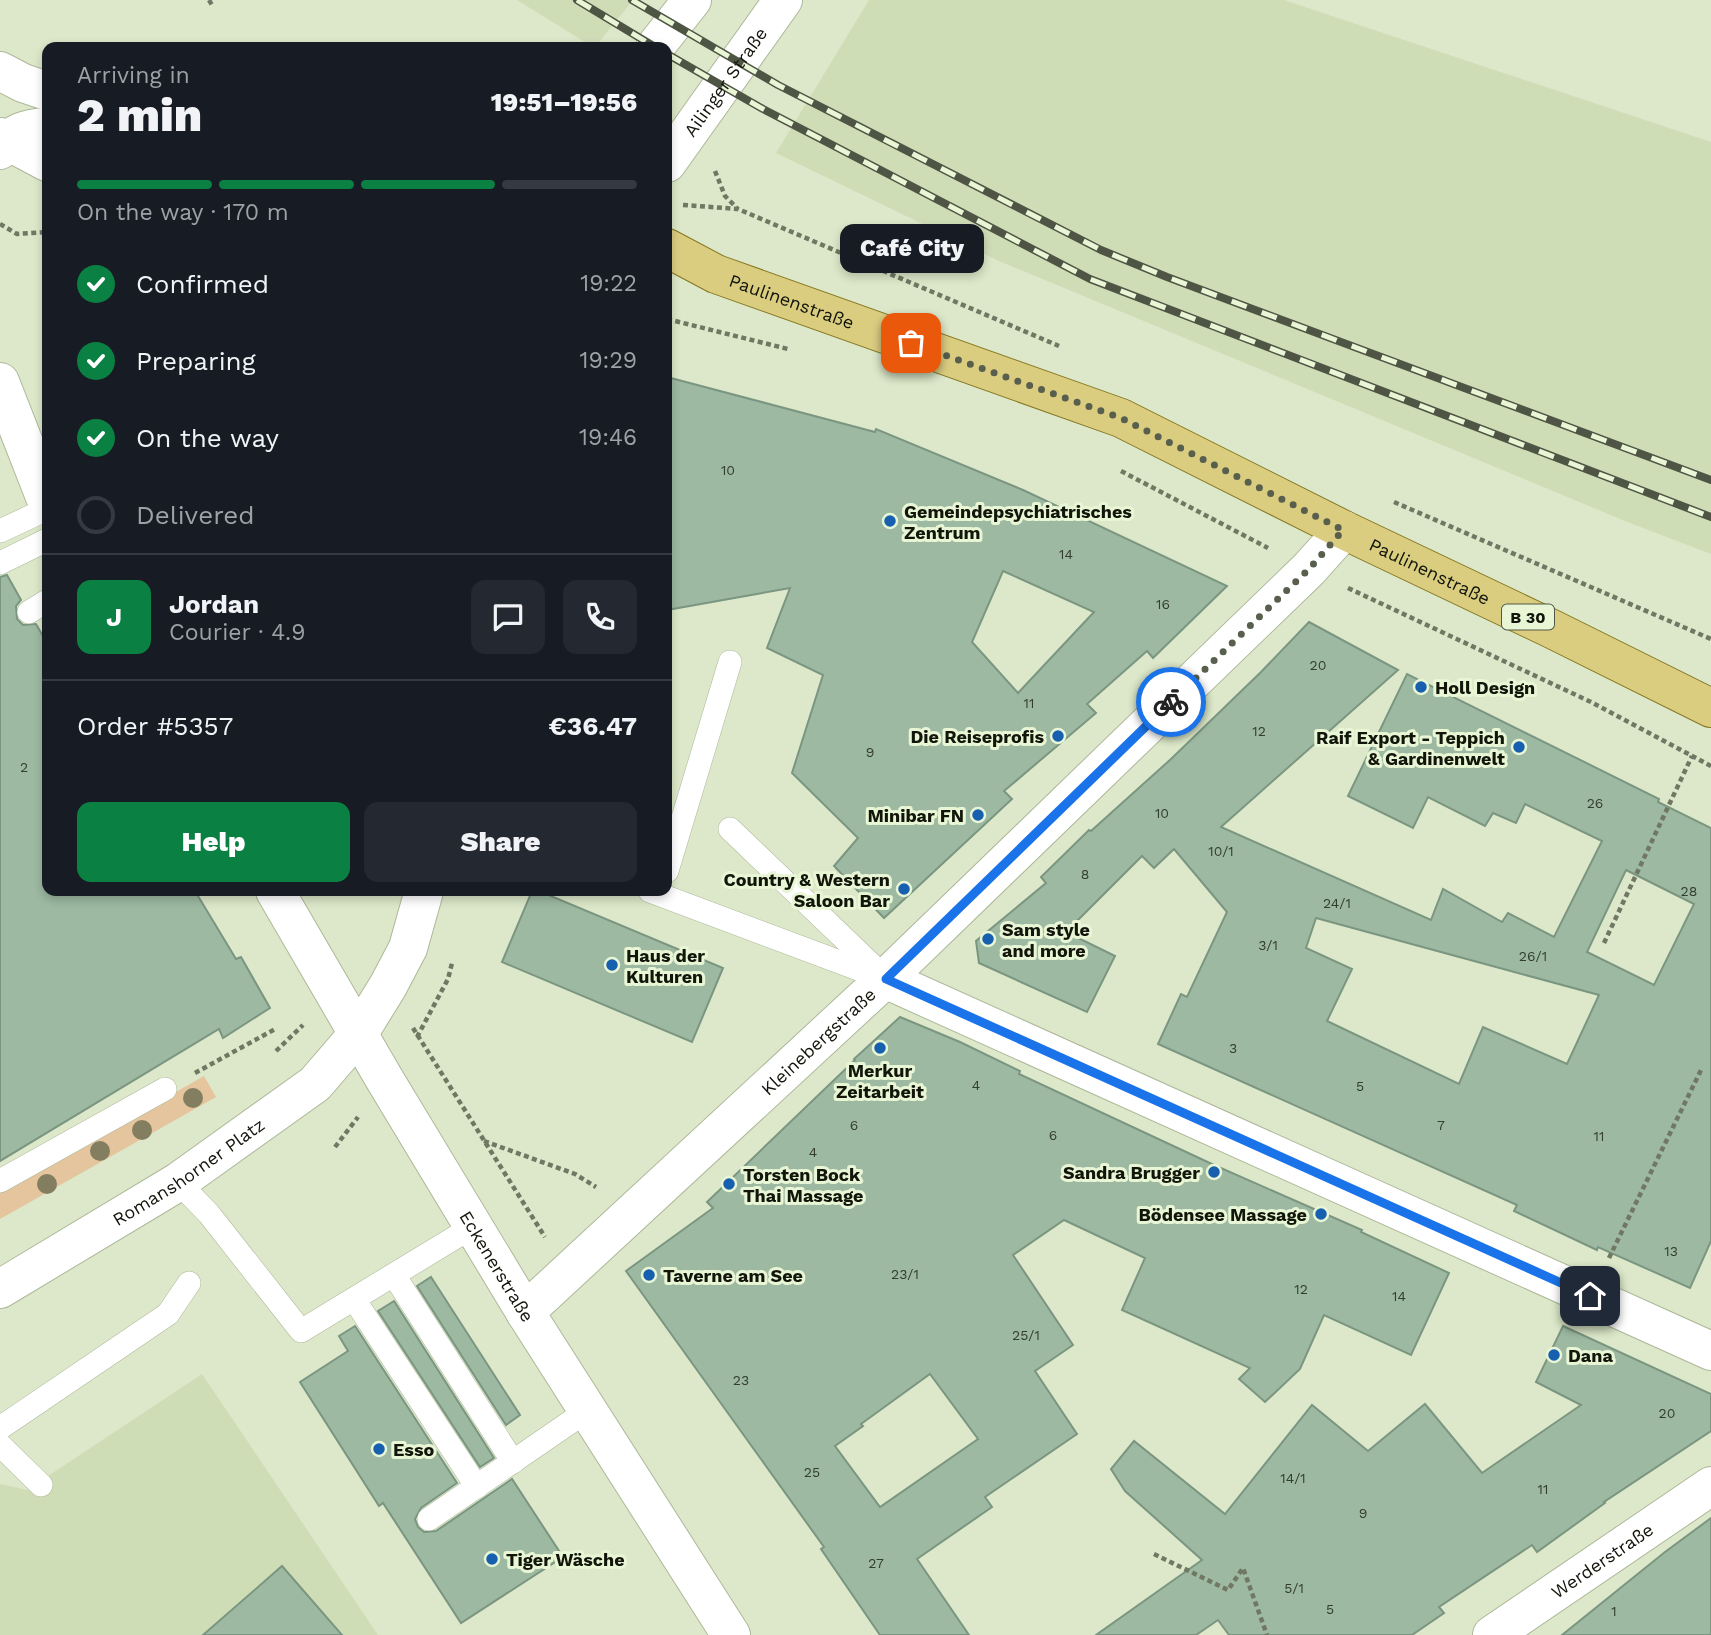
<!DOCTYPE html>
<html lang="en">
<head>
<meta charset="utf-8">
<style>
	body { margin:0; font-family:"Work Sans",sans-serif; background:#242831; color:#f1f3f6; height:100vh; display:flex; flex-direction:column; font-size:26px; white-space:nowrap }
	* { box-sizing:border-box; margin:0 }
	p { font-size:23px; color:#9ea1a6 }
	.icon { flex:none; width:38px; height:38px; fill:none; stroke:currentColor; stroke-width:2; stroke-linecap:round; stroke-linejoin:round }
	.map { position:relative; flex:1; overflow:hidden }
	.details { position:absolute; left:42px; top:42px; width:630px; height:854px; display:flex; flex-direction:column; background:#171b24; border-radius:14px; box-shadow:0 4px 10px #0003 }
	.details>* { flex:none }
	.pin { position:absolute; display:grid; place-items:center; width:60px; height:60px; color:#fff; margin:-30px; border-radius:14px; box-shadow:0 4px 10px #0006 }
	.courier { position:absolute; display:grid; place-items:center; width:70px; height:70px; margin:-35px; border:5px solid #1a73e8; border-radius:50%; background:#fff; color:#222; box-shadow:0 2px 9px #0007 }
	.bubble { position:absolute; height:49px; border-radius:14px; background:#171b24; box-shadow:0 4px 10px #0003; font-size:23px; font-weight:800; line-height:49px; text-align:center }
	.head em { font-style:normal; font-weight:800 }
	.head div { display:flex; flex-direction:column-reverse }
	.head { display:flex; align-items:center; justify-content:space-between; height:119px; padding:0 35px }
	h1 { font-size:46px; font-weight:800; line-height:52px }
	.bar { display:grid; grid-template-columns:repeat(4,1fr); gap:10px 7px; align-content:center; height:84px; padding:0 35px }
	.bar i { height:9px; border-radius:5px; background:#363941 }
	.bar .selected { background:#0b8043 }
	.bar p { grid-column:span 4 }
	.line { display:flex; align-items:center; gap:18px; padding:0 35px; border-top:2px solid #363941 }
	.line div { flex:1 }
	.round { display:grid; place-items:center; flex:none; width:74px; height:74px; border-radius:14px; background:#242831 }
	ol { padding:0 35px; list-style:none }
	li { display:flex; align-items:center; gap:21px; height:77px }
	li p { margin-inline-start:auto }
	li .icon { padding:7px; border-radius:50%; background:#0b8043; color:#fff; stroke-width:4 }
	li:last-child { color:#9ea1a6 }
	li i { width:38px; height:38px; border:4px solid #363941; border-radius:50% }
	.primary-button { display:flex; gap:14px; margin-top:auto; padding:14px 35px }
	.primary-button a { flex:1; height:80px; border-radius:14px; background:#0b8043; color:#fff; font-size:28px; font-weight:800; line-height:80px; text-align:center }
	.primary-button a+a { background:#242831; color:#f1f3f6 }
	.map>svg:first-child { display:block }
</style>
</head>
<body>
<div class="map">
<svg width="1711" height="1635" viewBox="0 0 1711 1635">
	<rect width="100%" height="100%" fill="#dce8c9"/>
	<!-- built -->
	<g fill="#cfddb7">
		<path d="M517,0H633L595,47H593Z"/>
		<path d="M869,0H1284L1711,142V554L1630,523L999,261L776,153Z"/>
		<path d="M202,1374L378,1635H0V1484L27,1490Z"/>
	</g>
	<!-- green -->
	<path fill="#e5c59d" d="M204,1076L216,1097L0,1219V1193Z"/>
	<!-- building -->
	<g fill="#9db9a2" stroke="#7b9680" stroke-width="2" fill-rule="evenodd">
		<path d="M667,377L875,432L876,429L1023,490L1227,586L1153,658L1147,651L1087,704L1096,713L1004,791L1012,799L884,918L834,866L858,838L792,773L823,675L767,648L790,588L667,610ZM1003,571L1094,612L1018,693L972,642Z"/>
		<path d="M7,575L21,600L16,606L17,619L23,625L36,624L47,643V891H195L236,959L241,957L270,1008L223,1038L219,1029L0,1161V577Z"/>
		<path d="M1309,622L1398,670L1221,827L1431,920L1443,889L1502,922L1508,913L1554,937L1602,841L1525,804L1516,823L1493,813L1485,826L1428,797L1413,828L1348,796L1407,674L1659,799L1658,802L1711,828V1241L1690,1288L1598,1247L1597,1250L1514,1211L1517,1205L1158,1044L1181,994L1187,997L1227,912L1174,849L1154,868L1142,856L1066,932L1115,956L1087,1012L979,963L976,941L1046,883L1041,877L1089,830L1091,831L1171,759L1261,672ZM1626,870L1694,904L1654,985L1587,952ZM1316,918L1507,970L1599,995L1567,1064L1483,1027L1459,1084L1327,1021L1352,969L1306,948Z"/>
		<path d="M532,891H539L723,968L692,1042L502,962Z"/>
		<path d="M900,1017L960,1042L1020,1071L1019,1074L1214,1165L1362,1230L1361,1232L1449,1273L1411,1355L1324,1315L1300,1369L1265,1402L1239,1379L1250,1368L1122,1310L1145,1258L1064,1220L1013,1255L1073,1345L1035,1371L1077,1434L985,1497L992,1507L917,1559L969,1635H880L821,1549L824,1547L626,1271L713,1208L707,1202L855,1060L854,1059ZM930,1374L978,1439L880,1507L835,1446L863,1426L861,1424Z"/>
		<path d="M431,1277L520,1415L506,1425L417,1286Z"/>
		<path d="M394,1301L494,1458L480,1467L378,1311Z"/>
		<path d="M355,1326L457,1483L421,1508L415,1519L418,1527L424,1532L436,1531L512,1479L563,1557L461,1623L383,1503L379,1506L300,1382L348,1351L339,1336Z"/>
		<path d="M1563,1326L1711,1394V1431L1604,1502L1605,1503L1537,1552L1532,1545L1439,1607L1444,1613L1412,1635H1229L1218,1620L1196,1635H1096L1202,1560L1125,1491L1111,1469L1134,1441L1225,1514L1312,1405L1368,1451L1425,1404L1482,1473L1581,1405L1536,1382Z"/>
		<path d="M1711,1518V1635H1562L1665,1552Z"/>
		<path d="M282,1566L342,1635H203Z"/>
	</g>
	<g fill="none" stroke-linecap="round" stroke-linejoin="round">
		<defs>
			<g id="service">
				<path d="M0,531L47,509"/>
				<path d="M0,563L47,540"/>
				<path d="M29,612L47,601"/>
				<path d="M730,829L878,971"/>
				<path d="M667,871L730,662"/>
				<path d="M650,891L885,979"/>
				<path d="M0,1181L165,1089"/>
				<path d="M178,1182L209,1214L301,1331L474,1226"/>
				<path d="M394,1275L513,1462"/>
				<path d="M354,1299L477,1487"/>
				<path d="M0,1428L168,1314L189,1283"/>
				<path d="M0,1445L41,1485"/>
				<path d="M429,1519L588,1410"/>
			</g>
			<g id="minor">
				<path d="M885,979L1711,1351"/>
				<path id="s1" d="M525,1312L885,979L1309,569L1344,530"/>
				<path id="s2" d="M1492,1635L1711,1486"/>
			</g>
			<g id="secondary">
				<path d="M655,47L692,0"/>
				<path d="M0,71L23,83L47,91"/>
				<path d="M0,137L47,162"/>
				<path d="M0,150C12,132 27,128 47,127"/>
				<path id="s3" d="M667,163L783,0"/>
				<path d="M0,382L47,502"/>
				<path id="s4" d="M275,891L385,1080L525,1312L731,1635"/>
				<path id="s5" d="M0,1289L178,1182L315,1084L359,1033L388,986L408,948L424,891"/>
			</g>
			<g id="primary">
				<path id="s6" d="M667,248L716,274L1121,418L1344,530L1552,629L1711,708"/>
			</g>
		</defs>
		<!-- service casing -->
		<use href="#service" stroke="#adb89a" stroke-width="24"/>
		<!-- minor casing -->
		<use href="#minor" stroke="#adb89a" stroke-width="40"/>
		<!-- secondary casing -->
		<use href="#secondary" stroke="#adb89a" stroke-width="40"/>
		<!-- primary casing -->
		<use href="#primary" stroke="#857720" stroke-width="40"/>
		<!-- path -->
		<g stroke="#707763" stroke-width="4.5" stroke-dasharray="5 3.5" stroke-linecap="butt">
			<path d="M209,0L212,5"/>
			<path d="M715,171L725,196L737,208"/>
			<path d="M683,205L738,209L1059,346"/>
			<path d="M0,224L17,234L47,232"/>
			<path d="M667,319L788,349"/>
			<path d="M1121,471L1268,548"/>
			<path d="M1394,502L1711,639"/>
			<path d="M1348,588L1591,702L1711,766"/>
			<path d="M1604,943L1692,756"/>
			<path d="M413,1028L545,1237"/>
			<path d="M417,1037L448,979L452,963"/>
			<path d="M276,1051L303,1025"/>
			<path d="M195,1073L277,1028"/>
			<path d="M484,1141L575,1174L596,1187"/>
			<path d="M335,1147L358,1117"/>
			<path d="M1609,1258L1701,1070"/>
			<path d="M1154,1554L1228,1590L1243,1568L1267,1635"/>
		</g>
		<!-- service -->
		<use href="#service" stroke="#fff" stroke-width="23"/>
		<!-- minor -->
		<use href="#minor" stroke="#fff" stroke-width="38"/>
		<!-- secondary -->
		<use href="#secondary" stroke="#fff" stroke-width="38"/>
		<!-- primary -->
		<use href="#primary" stroke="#dbcd80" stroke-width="38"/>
		<defs>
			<g id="rail">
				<path d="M577,0L655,47"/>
				<path d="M632,0L778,85L1101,250L1167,277L1711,480"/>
				<path d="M667,54L763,109L1090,279L1711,517"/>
			</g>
		</defs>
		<!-- rail casing -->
		<use href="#rail" stroke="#4f5544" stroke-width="8"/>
		<!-- rail -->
		<use href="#rail" stroke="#e9f6d6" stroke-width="5" stroke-dasharray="16" stroke-linecap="butt"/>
	</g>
	<!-- trees -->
	<g fill="#847e61">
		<circle cx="193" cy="1098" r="10"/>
		<circle cx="142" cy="1130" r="10"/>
		<circle cx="100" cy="1151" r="10"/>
		<circle cx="47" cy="1184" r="10"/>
	</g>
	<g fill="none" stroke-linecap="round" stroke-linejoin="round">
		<!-- done -->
		<path stroke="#585f4d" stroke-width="7" stroke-dasharray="0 12.6" d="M911,343L1121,418L1343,530L1309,569L1171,702"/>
		<!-- route -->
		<path stroke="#1a73e8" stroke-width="9" d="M1171,702L886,979L1590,1296"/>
	</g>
	<!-- markers -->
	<g fill="#1760af" stroke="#e9f6d6" stroke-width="2.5">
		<circle cx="890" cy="521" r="7"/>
		<circle cx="1421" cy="687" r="7"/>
		<circle cx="1058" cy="736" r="7"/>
		<circle cx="1519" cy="747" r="7"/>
		<circle cx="978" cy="815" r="7"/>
		<circle cx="904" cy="889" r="7"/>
		<circle cx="988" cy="939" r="7"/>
		<circle cx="612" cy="965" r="7"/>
		<circle cx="880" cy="1048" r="7"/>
		<circle cx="1214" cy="1172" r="7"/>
		<circle cx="729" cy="1184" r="7"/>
		<circle cx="1321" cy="1214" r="7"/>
		<circle cx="649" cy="1275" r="7"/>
		<circle cx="1554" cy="1355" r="7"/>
		<circle cx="379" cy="1449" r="7"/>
		<circle cx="492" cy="1559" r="7"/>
	</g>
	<g text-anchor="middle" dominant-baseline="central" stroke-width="6" stroke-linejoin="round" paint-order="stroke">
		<!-- number labels -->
		<g font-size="14" fill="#343e30">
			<text x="728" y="470">10</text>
			<text x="1066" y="554">14</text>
			<text x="1163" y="604">16</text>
			<text x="1318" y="665">20</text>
			<text x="1029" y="703">11</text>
			<text x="1259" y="731">12</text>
			<text x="870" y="752">9</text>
			<text x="24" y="767">2</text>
			<text x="1595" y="803">26</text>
			<text x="1162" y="813">10</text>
			<text x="1221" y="851">10/1</text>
			<text x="1085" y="874">8</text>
			<text x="1689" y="891">28</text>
			<text x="1337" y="903">24/1</text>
			<text x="1268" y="945">3/1</text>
			<text x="1533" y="956">26/1</text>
			<text x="1233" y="1048">3</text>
			<text x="976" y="1085">4</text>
			<text x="1360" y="1086">5</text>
			<text x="854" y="1125">6</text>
			<text x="1441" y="1125">7</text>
			<text x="1053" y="1135">6</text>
			<text x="1599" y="1136">11</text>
			<text x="813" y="1152">4</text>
			<text x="1671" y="1251">13</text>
			<text x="905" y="1274">23/1</text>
			<text x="1301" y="1289">12</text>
			<text x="1399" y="1296">14</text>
			<text x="1026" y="1335">25/1</text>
			<text x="741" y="1380">23</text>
			<text x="1667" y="1413">20</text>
			<text x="812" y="1472">25</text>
			<text x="1293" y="1478">14/1</text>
			<text x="1543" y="1489">11</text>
			<text x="1363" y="1513">9</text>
			<text x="876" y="1563">27</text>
			<text x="1294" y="1588">5/1</text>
			<text x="1330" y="1609">5</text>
			<text x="1614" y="1611">1</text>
		</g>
		<!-- shield labels -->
		<rect fill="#e9f6d6" stroke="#525847" stroke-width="2" x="1502" y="604.5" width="52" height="25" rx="5"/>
		<g font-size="16" font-weight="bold" fill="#11150a">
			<text x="1528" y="617">B 30</text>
		</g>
		<!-- street labels -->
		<g font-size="18" fill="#11150a" stroke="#e9f6d6">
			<text stroke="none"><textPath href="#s3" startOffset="100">Ailinger Straße</textPath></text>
			<text stroke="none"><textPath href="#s6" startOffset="136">Paulinenstraße</textPath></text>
			<text stroke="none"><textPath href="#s6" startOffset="830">Paulinenstraße</textPath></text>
			<text stroke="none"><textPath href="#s1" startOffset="399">Kleinebergstraße</textPath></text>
			<text stroke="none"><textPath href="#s5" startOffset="222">Romanshorner Platz</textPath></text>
			<text stroke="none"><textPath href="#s4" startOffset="436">Eckenerstraße</textPath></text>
			<text stroke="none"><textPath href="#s2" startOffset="133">Werderstraße</textPath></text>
		</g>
		<!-- poi labels -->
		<g font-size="18" font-weight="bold" fill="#11150a" stroke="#e9f6d6" text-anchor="start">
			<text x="904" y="511">Gemeindepsychiatrisches<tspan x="904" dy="21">Zentrum</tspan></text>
			<text x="1435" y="687">Holl Design</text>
			<text x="1044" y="736" text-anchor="end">Die Reiseprofis</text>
			<text x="1505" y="737" text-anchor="end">Raif Export - Teppich<tspan x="1505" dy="21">&amp; Gardinenwelt</tspan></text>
			<text x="964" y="815" text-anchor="end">Minibar FN</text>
			<text x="890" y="879" text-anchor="end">Country &amp; Western<tspan x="890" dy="21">Saloon Bar</tspan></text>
			<text x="1002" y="929">Sam style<tspan x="1002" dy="21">and more</tspan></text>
			<text x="626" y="955">Haus der<tspan x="626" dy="21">Kulturen</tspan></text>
			<text x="880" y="1070" text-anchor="middle">Merkur<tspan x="880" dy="21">Zeitarbeit</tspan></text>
			<text x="1200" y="1172" text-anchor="end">Sandra Brugger</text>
			<text x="743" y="1174">Torsten Bock<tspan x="743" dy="21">Thai Massage</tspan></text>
			<text x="1307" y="1214" text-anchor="end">Bödensee Massage</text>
			<text x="663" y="1275">Taverne am See</text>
			<text x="1568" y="1355">Dana</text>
			<text x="393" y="1449">Esso</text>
			<text x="506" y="1559">Tiger Wäsche</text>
		</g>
	</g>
</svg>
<div class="pin" style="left:911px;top:343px;background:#ea580c"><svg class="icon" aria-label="bag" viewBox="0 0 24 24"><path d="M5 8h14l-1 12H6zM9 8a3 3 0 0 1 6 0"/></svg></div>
<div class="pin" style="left:1590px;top:1296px;background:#1f2937"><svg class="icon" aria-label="home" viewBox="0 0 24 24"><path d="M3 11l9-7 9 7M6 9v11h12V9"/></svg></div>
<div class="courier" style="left:1171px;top:702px"><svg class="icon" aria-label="bike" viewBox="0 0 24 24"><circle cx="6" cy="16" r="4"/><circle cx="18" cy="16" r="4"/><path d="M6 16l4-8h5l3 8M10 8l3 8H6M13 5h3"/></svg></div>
<div class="bubble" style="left:840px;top:224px;width:144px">Café City</div>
<section class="details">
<div class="head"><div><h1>2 min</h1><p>Arriving in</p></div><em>19:51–19:56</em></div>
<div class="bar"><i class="selected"></i><i class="selected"></i><i class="selected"></i><i></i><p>On the way · 170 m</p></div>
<ol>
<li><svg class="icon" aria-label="check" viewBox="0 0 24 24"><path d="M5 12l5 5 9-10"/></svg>Confirmed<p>19:22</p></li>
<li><svg class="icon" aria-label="check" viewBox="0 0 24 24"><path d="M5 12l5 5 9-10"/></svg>Preparing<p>19:29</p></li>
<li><svg class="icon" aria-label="check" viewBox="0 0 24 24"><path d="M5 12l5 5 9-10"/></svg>On the way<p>19:46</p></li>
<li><i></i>Delivered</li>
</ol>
<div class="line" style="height:126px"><b class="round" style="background:#0b8043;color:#fff">J</b><div><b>Jordan</b><p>Courier · 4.9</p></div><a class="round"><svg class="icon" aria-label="chat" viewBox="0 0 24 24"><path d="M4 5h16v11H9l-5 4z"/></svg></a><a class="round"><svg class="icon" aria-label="phone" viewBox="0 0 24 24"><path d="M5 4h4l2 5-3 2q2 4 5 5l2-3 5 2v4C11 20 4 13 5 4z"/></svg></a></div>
<div class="line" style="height:91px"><div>Order #5357</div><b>€36.47</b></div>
<div class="primary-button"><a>Help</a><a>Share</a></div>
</section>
</div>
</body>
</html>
